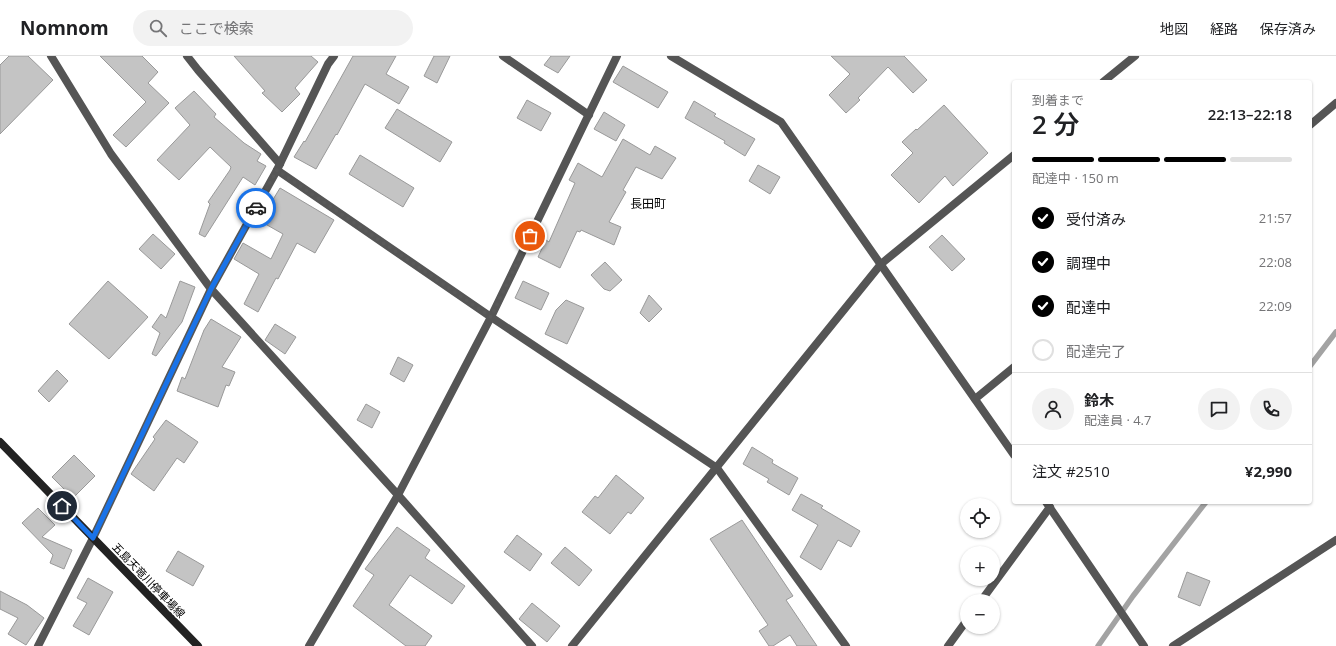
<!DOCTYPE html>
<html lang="ja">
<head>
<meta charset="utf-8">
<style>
	body { margin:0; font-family:"Open Sans","Noto Sans JP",sans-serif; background:#f2f2f2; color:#202124; height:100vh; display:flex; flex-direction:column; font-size:15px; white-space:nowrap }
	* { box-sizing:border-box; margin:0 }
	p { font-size:13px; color:#757577 }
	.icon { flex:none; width:22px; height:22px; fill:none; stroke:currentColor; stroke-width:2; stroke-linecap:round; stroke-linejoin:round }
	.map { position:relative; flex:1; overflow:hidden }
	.sheet { position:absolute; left:1012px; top:24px; width:300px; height:424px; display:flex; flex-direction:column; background:#fff; border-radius:4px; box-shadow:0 1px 3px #0004 }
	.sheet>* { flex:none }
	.buttons { position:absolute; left:960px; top:442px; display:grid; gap:8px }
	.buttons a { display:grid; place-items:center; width:40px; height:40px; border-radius:50%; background:#fff; box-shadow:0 1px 3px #0004; font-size:20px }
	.pin { position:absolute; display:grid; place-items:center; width:34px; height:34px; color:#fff; margin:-17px; border:2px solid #fff; border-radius:50%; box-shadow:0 1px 4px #0007 }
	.courier { position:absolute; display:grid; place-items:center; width:40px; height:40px; margin:-20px; border:3px solid #1a73e8; border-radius:50%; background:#fff; color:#222; box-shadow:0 1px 5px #0007 }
	.overview em { font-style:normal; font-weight:600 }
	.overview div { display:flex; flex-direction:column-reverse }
	.overview { display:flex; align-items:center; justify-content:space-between; height:68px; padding:0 20px }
	h1 { font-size:26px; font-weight:600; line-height:30px }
	.bar { display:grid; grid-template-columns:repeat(4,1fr); gap:6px 4px; align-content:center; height:48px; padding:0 20px }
	.bar i { height:5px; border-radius:3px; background:#e0e0e0 }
	.bar .current { background:#000 }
	.bar p { grid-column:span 4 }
	.line { display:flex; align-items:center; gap:10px; padding:0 20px; border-top:1px solid #e0e0e0 }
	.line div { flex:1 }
	.round { display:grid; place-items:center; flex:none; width:42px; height:42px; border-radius:21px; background:#f2f2f2 }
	ol { padding:0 20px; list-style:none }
	li { display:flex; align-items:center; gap:12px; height:44px }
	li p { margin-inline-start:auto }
	li .icon { padding:4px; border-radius:50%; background:#000; color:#fff; stroke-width:4 }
	li:last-child { color:#757577 }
	li i { width:22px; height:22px; border:2px solid #e0e0e0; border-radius:50% }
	header { display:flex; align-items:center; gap:24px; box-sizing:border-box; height:56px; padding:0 20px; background:#fff; border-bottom:1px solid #e0e0e0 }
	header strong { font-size:19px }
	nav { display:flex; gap:22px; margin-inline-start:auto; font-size:14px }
	.search { width:280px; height:36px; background:#f2f2f2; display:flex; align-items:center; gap:10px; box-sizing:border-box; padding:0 14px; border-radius:22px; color:#757577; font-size:15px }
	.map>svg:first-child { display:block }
</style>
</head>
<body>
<header>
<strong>Nomnom</strong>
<div class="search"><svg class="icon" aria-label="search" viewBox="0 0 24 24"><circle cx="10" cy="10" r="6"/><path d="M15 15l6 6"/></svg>ここで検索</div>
<nav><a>地図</a><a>経路</a><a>保存済み</a></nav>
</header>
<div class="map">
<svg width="1336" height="590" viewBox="0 0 1336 590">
	<rect width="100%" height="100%" fill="#fff"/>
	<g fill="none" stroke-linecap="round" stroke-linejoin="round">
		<!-- stream -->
		<g stroke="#a3a3a3" stroke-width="5.5">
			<path d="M1310,310L1336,276"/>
			<path d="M1098,590L1133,540L1206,446"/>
		</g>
	</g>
	<!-- building -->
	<g fill="#c4c4c4" stroke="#999">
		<path d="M9,0H28L53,24L0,78V9Z"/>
		<path d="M100,0H142L158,16L148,27L169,47L126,91L113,79L146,46Z"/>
		<path d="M234,0H311L318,6L295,32L300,38L282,56L262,37L265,35Z"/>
		<path d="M353,0H396L386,18L409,31L399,48L365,28L337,79L336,78L316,113L294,101L304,85L305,86Z"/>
		<path d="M434,0H450L437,27L424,20Z"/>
		<path d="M551,0H570L558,17L544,9Z"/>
		<path d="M831,0H904L927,24L913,37L888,11L858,42L860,44L846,57L829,39L850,18Z"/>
		<path d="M623,10L668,36L658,52L613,26Z"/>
		<path d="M194,35L216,58L214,61L244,87L261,98L257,105L266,110L255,129L243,121L205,181L199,178L210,148L208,146L230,114L231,111L210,91L179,124L157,104L190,69L175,52Z"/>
		<path d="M527,44L551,57L541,75L517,62Z"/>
		<path d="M694,45L716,58L714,60L755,83L745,100L724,87L725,85L685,62Z"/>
		<path d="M944,49L988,97L953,130L945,120L919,147L891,119L913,97L902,86L916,73L917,74Z"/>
		<path d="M397,53L452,86L440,106L385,72Z"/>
		<path d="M604,56L625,69L616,85L594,73Z"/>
		<path d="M623,83L650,99L655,90L676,102L662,123L636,111L623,134L626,136L609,166L621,171L614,189L581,174L580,176L577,175L560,212L538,201L546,184L549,186L575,127L569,124L578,107L602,121Z"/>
		<path d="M360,99L414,132L403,151L349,118Z"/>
		<path d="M758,109L780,121L770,138L749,125Z"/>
		<path d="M280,132L334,164L315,197L297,187L278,223L276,222L258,256L244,248L259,218L234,203L243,187L271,203L283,178L260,165Z"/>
		<path d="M153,178L175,198L161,213L139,193Z"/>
		<path d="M942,179L965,203L952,215L929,191Z"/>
		<path d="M605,206L622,224L610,235L604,233L591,219Z"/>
		<path d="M108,225L148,261L109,303L69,268Z"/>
		<path d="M180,225L195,231L182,266L156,300L152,298L160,277L152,271L161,258L166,262Z"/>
		<path d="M523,225L549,237L541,254L515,242Z"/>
		<path d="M649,239L662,253L649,266L640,257Z"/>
		<path d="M566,244L584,252L567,288L545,278L556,254Z"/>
		<path d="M211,263L241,281L222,311L235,316L229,330L226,329L218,351L177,335L182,321L185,323L204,274Z"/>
		<path d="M275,268L296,281L285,298L265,284Z"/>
		<path d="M398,301L413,309L404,326L390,318Z"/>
		<path d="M57,314L68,325L49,346L38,335Z"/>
		<path d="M366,348L380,356L372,372L357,364Z"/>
		<path d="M166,364L198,386L184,407L177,402L154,435L131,418L155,383L153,381Z"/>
		<path d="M752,391L773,404L772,407L798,422L789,439L767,426L769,423L743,408Z"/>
		<path d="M74,399L95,420L73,442L52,421Z"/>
		<path d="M616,419L644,442L631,458L628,456L610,478L582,456L595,440L598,442Z"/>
		<path d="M801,438L823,450L821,452L860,475L851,491L838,484L821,514L800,501L818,469L792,454Z"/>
		<path d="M38,452L55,469L42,481L72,494L64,513L50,507L53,499L22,467Z"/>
		<path d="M742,464L793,540L786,544L817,590H797L790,579L773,590H769L759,575L768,569L710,483Z"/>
		<path d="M397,471L430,494L425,502L465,530L452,548L410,519L389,549L432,580L425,590H406L353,550L374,519L365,513Z"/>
		<path d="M517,479L542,498L530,515L504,496Z"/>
		<path d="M565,491L592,514L579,530L551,507Z"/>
		<path d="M178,495L204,510L193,530L166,515Z"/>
		<path d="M1187,516L1210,525L1200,550L1178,541Z"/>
		<path d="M88,522L113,536L89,579L73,570L87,547L77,542Z"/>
		<path d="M0,535L27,549L44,562L26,589L8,578L18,562L0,553Z"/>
		<path d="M532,547L560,570L547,586L519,563Z"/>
	</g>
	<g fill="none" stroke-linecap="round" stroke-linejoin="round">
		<!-- street -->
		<g stroke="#555" stroke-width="8">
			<path d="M51,0L111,98L211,233L398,439L532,590"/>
			<path d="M187,0L198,14L280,108"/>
			<path d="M503,0L589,59"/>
			<path d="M671,0L781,66L1014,399"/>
			<path d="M1103,26L1135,0"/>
			<path d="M1310,69L1336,47"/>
			<path d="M277,114L491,261L717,412L846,590"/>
			<path d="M975,343L1014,311"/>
			<path d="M1046,446L1144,590"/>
			<path d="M981,545L1050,451"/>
			<path d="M38,590L93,482L211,233L277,114L328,8L334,0"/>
			<path d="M309,590L398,439L491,261L617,0"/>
			<path d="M572,590L881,208L1014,99"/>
			<path d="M948,590L967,564"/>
			<path d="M1173,590L1336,484"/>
		</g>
		<!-- secondary -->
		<path stroke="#222" stroke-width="8" d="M0,386L198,590"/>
	</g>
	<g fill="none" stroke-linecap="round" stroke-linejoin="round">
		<!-- done -->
		<path stroke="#595959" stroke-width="4" stroke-dasharray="0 7.2" d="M256,152L277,114L491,261L530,180"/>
		<!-- route -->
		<path stroke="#1a73e8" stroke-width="5" d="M62,450L93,482L211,233L256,152"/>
	</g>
	<g text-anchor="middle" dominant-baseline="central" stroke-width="3" stroke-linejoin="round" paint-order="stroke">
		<!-- street labels -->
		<g font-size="11" fill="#000" stroke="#fff">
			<text transform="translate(149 524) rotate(46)">五島天竜川停車場線</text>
		</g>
		<!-- neighbourhood labels -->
		<g font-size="12" fill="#000" stroke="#fff">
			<text x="648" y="147">長田町</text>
		</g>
	</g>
</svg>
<div class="buttons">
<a><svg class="icon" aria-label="locate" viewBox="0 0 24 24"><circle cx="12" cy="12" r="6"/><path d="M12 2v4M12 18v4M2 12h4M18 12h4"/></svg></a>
<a>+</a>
<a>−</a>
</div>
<div class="pin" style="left:530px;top:180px;background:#ea580c"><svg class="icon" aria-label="bag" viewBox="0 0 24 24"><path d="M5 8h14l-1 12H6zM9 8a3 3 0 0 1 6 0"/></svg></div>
<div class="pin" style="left:62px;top:450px;background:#1f2937"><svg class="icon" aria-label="home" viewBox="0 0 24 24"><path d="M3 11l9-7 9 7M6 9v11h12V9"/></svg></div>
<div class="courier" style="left:256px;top:152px"><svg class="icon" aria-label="car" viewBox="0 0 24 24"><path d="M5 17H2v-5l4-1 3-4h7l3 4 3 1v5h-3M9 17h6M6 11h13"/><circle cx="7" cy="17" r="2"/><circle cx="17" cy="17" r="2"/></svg></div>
<section class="sheet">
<div class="overview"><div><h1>2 分</h1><p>到着まで</p></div><em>22:13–22:18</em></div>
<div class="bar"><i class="current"></i><i class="current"></i><i class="current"></i><i></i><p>配達中 · 150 m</p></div>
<ol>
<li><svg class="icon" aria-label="check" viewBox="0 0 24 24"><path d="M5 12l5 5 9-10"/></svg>受付済み<p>21:57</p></li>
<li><svg class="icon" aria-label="check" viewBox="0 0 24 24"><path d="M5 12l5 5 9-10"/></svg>調理中<p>22:08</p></li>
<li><svg class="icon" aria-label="check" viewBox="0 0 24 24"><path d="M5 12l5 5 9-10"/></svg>配達中<p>22:09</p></li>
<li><i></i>配達完了</li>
</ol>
<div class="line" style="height:72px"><a class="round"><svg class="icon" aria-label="person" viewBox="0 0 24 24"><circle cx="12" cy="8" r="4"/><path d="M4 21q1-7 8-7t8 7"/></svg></a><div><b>鈴木</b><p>配達員 · 4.7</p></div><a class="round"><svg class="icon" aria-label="chat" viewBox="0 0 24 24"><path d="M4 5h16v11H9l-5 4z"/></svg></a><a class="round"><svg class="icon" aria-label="phone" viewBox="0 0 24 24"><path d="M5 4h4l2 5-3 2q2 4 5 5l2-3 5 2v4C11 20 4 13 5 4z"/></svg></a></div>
<div class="line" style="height:52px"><div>注文 #2510</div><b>¥2,990</b></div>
</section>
</div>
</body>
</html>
